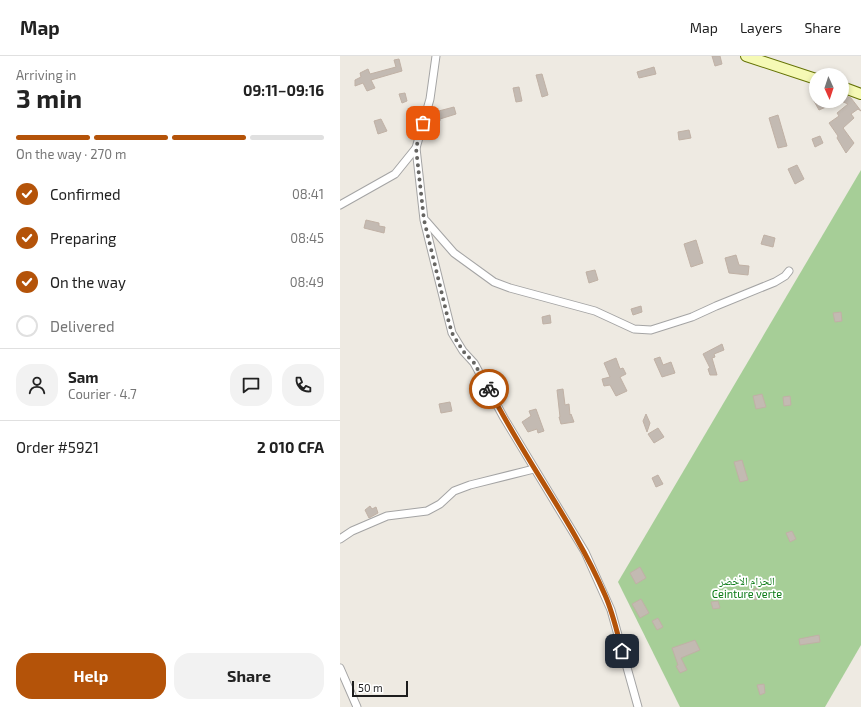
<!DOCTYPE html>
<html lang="en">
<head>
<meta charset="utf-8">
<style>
	body { margin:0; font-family:"Exo 2","Noto Naskh Arabic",sans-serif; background:#f2f2f2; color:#222; height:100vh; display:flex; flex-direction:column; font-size:15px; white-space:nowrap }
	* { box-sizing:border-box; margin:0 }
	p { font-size:13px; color:#767676 }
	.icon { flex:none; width:22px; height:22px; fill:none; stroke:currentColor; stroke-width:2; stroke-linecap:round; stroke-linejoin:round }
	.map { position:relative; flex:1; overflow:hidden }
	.panel { display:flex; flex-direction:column; background:#fff; width:340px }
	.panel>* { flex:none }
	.needle { width:26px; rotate:177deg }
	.tools { position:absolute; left:469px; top:12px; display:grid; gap:8px }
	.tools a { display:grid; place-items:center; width:40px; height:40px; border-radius:50%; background:#fff; box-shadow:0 2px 6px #0003; font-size:20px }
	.scale { position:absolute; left:12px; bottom:10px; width:56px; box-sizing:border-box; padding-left:4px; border:2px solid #1d1d1d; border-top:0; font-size:11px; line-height:14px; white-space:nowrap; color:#1d1d1d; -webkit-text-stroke:3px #fff; paint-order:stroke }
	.pin { position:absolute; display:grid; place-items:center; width:34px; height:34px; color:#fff; margin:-17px; border-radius:8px; box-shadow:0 2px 6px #0006 }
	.courier { position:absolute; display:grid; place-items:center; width:40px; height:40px; margin:-20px; border:3px solid #b45309; border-radius:50%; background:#fff; color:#222; box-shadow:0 1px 5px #0007 }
	.summary em { font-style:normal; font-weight:700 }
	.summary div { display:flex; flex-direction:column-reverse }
	.summary { display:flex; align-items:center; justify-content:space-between; height:68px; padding:0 16px }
	h1 { font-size:26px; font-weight:700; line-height:30px }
	.bar { display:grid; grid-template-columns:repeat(4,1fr); gap:6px 4px; align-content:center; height:48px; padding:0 16px }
	.bar i { height:5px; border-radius:3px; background:#e0e0e0 }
	.bar .on { background:#b45309 }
	.bar p { grid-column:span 4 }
	.line { display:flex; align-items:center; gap:10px; padding:0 16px; border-top:1px solid #e0e0e0 }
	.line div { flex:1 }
	.round { display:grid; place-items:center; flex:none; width:42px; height:42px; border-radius:16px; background:#f2f2f2 }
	ol { padding:0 16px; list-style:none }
	li { display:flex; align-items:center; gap:12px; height:44px }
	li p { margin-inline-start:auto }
	li .icon { padding:4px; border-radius:50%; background:#b45309; color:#fff; stroke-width:4 }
	li:last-child { color:#767676 }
	li i { width:22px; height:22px; border:2px solid #e0e0e0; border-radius:50% }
	.button { display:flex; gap:8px; margin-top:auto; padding:8px 16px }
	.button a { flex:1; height:46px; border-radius:16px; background:#b45309; color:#fff; font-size:16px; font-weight:700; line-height:46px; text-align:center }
	.button a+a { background:#f2f2f2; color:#222 }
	header { display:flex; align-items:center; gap:24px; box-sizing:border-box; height:56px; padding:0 20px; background:#fff; border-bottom:1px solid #e0e0e0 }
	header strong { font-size:19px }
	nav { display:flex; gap:22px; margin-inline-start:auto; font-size:14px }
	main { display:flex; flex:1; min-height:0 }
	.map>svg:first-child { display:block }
</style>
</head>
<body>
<header>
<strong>Map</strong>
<nav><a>Map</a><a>Layers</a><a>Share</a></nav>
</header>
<main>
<section class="panel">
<div class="summary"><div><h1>3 min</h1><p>Arriving in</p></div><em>09:11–09:16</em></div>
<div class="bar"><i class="on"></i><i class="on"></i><i class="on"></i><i></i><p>On the way · 270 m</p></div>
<ol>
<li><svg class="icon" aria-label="check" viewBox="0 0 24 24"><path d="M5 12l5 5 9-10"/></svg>Confirmed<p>08:41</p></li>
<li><svg class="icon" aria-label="check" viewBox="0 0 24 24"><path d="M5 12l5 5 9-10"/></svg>Preparing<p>08:45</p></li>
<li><svg class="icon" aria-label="check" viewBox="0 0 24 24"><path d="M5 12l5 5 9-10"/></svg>On the way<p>08:49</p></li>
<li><i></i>Delivered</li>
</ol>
<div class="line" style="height:72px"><a class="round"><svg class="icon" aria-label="person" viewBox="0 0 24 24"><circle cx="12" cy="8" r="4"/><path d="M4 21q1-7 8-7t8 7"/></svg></a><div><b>Sam</b><p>Courier · 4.7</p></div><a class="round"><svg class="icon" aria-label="chat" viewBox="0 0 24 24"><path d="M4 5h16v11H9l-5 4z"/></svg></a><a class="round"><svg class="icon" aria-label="phone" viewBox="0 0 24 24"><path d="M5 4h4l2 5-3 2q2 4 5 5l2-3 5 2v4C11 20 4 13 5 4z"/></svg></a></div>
<div class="line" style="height:52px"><div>Order #5921</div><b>2 010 CFA</b></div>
<div class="button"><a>Help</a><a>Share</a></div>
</section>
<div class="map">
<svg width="521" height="651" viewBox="0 0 521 651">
	<rect width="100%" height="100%" fill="#eeeae2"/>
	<!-- forest -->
	<path fill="#a6ce97" d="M521,114V589L485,651H340L278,526Z"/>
	<!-- building -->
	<g fill="#c3bab2" stroke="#c0b1a5">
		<path d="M372,0H380L382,8L375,10Z"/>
		<path d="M59,3L62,15L31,24L35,32L27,35L23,27L15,30V24L21,21L20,17L28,13L30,18L56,11L54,4Z"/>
		<path d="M314,11L316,18L299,22L297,16Z"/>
		<path d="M202,18L208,39L202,41L196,19Z"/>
		<path d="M179,31L182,45L176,46L173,32Z"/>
		<path d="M65,37L67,45L62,47L59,38Z"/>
		<path d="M504,39L511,42L521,55L518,53L511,58L514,62L503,72L514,87L506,97L497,82L498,80L489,67L499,60L497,57L508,48L501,45H502Z"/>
		<path d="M474,45H483L486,51L479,54Z"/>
		<path d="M114,51L116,58L100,63V65L93,67L91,57Z"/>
		<path d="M438,59L447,90L438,92L429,62Z"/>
		<path d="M41,63L47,75L38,78L34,65Z"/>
		<path d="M349,74L351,82L339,84L338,76Z"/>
		<path d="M480,80L483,87L475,91L472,83Z"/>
		<path d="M457,109L464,123L455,128L448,113Z"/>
		<path d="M26,164L39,167V170L45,171L44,177L24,172Z"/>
		<path d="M424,179L435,182L433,191L421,188Z"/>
		<path d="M356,184L363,207L351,211L344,188Z"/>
		<path d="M396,199L399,209L409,210L408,219L389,217L385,202Z"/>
		<path d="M255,214L258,224L249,227L246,216Z"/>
		<path d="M301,250L302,256L293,259L291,253Z"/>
		<path d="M501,256L502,265L495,266L493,257Z"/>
		<path d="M210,259L211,267L203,268L202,261Z"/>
		<path d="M382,288L384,294L374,298L375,301L372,302L377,319H370L368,313L370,312L363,298Z"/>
		<path d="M320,301L323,309L331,306L335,317L322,321L314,303Z"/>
		<path d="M276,302L280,313L283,312L286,318L280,321L287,335L276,340L270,329L264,330L262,323L270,321L264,307Z"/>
		<path d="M223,333L225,349L229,348L230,359L231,358L234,366L221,368L219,361H220L217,334Z"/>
		<path d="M422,338L426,351L416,353L413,340Z"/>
		<path d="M450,340L451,349L444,350L443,341Z"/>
		<path d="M110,346L112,355L101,357L99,348Z"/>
		<path d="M196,353L204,375L198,377L197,373L188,376L182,366L191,360L189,355Z"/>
		<path d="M306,358L310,367L307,376L303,365Z"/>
		<path d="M318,372L324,381L314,387L308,378Z"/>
		<path d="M402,404L408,424L400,426L394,406Z"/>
		<path d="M318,419L323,428L316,431L312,422Z"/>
		<path d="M30,450L32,453L36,451L38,457L29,462L25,454Z"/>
		<path d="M452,475L456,483L450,486L446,477Z"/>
		<path d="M300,511L306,522L296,528L290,517Z"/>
		<path d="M417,532L421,541L415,544L411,535Z"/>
		<path d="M301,543L309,557L300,562L292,548Z"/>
		<path d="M378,545L380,552L373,553L371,546Z"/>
		<path d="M318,562L323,571L317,574L312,565Z"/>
		<path d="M479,579L480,586L460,589L459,583Z"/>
		<path d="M355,584L360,594L341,602L347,614L340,617L336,610L338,609L332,592Z"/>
		<path d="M424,628L425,637L420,639L417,629Z"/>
	</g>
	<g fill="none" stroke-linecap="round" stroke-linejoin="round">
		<defs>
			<g id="street">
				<path d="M96,0L90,43L76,92L84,164L112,277L123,295L134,307L164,362L245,496L271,554L298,651"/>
				<path d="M0,149L55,118L76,92"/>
				<path d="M86,165L114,197L154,226L170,232L255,255L294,273L311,274L352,261L376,250L435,226L445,220L449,215"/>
				<path d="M0,483L12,475L47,460L87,455L100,448L114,435L130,429L194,413"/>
				<path d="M0,612L17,651"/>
			</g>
			<g id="secondary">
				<path d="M406,0L476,23"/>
				<path d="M502,31L521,38"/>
			</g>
		</defs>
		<!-- street casing -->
		<use href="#street" stroke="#a4a4a4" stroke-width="9"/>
		<!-- secondary casing -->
		<use href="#secondary" stroke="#657305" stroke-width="12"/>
		<!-- street -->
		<use href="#street" stroke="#fff" stroke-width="7"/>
		<!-- secondary -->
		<use href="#secondary" stroke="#f5f9b5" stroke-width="10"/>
	</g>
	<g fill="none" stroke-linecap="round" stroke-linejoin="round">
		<!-- done -->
		<path stroke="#666562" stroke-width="4" stroke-dasharray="0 7.2" d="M83,67L76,92L84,164L108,263L112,277L123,295L134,307L149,333"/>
		<!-- route -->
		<path stroke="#b45309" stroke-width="5" d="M149,333C184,403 234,467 265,539C273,557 277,576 282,595"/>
	</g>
	<g text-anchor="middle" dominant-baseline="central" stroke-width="3.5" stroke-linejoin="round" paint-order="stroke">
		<!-- park labels -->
		<g font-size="11" fill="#0b7a16" stroke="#fff">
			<text x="407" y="524">الحزام الأخضر<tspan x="407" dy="13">Ceinture verte</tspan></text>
		</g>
	</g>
</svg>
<div class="tools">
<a><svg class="needle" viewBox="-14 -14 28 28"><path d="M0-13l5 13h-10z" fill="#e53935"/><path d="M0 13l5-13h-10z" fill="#767676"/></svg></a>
</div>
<div class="scale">50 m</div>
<div class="pin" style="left:83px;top:67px;background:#ea580c"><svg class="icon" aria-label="bag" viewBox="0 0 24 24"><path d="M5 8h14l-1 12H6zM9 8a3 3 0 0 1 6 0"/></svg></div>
<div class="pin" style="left:282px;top:595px;background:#1f2937"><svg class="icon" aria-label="home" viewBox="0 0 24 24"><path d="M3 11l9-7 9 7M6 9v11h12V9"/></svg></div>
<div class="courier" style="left:149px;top:333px"><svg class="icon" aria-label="bike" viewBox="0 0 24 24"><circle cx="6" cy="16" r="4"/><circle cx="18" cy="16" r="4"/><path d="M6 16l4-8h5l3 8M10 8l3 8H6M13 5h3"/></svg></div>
</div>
</main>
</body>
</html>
